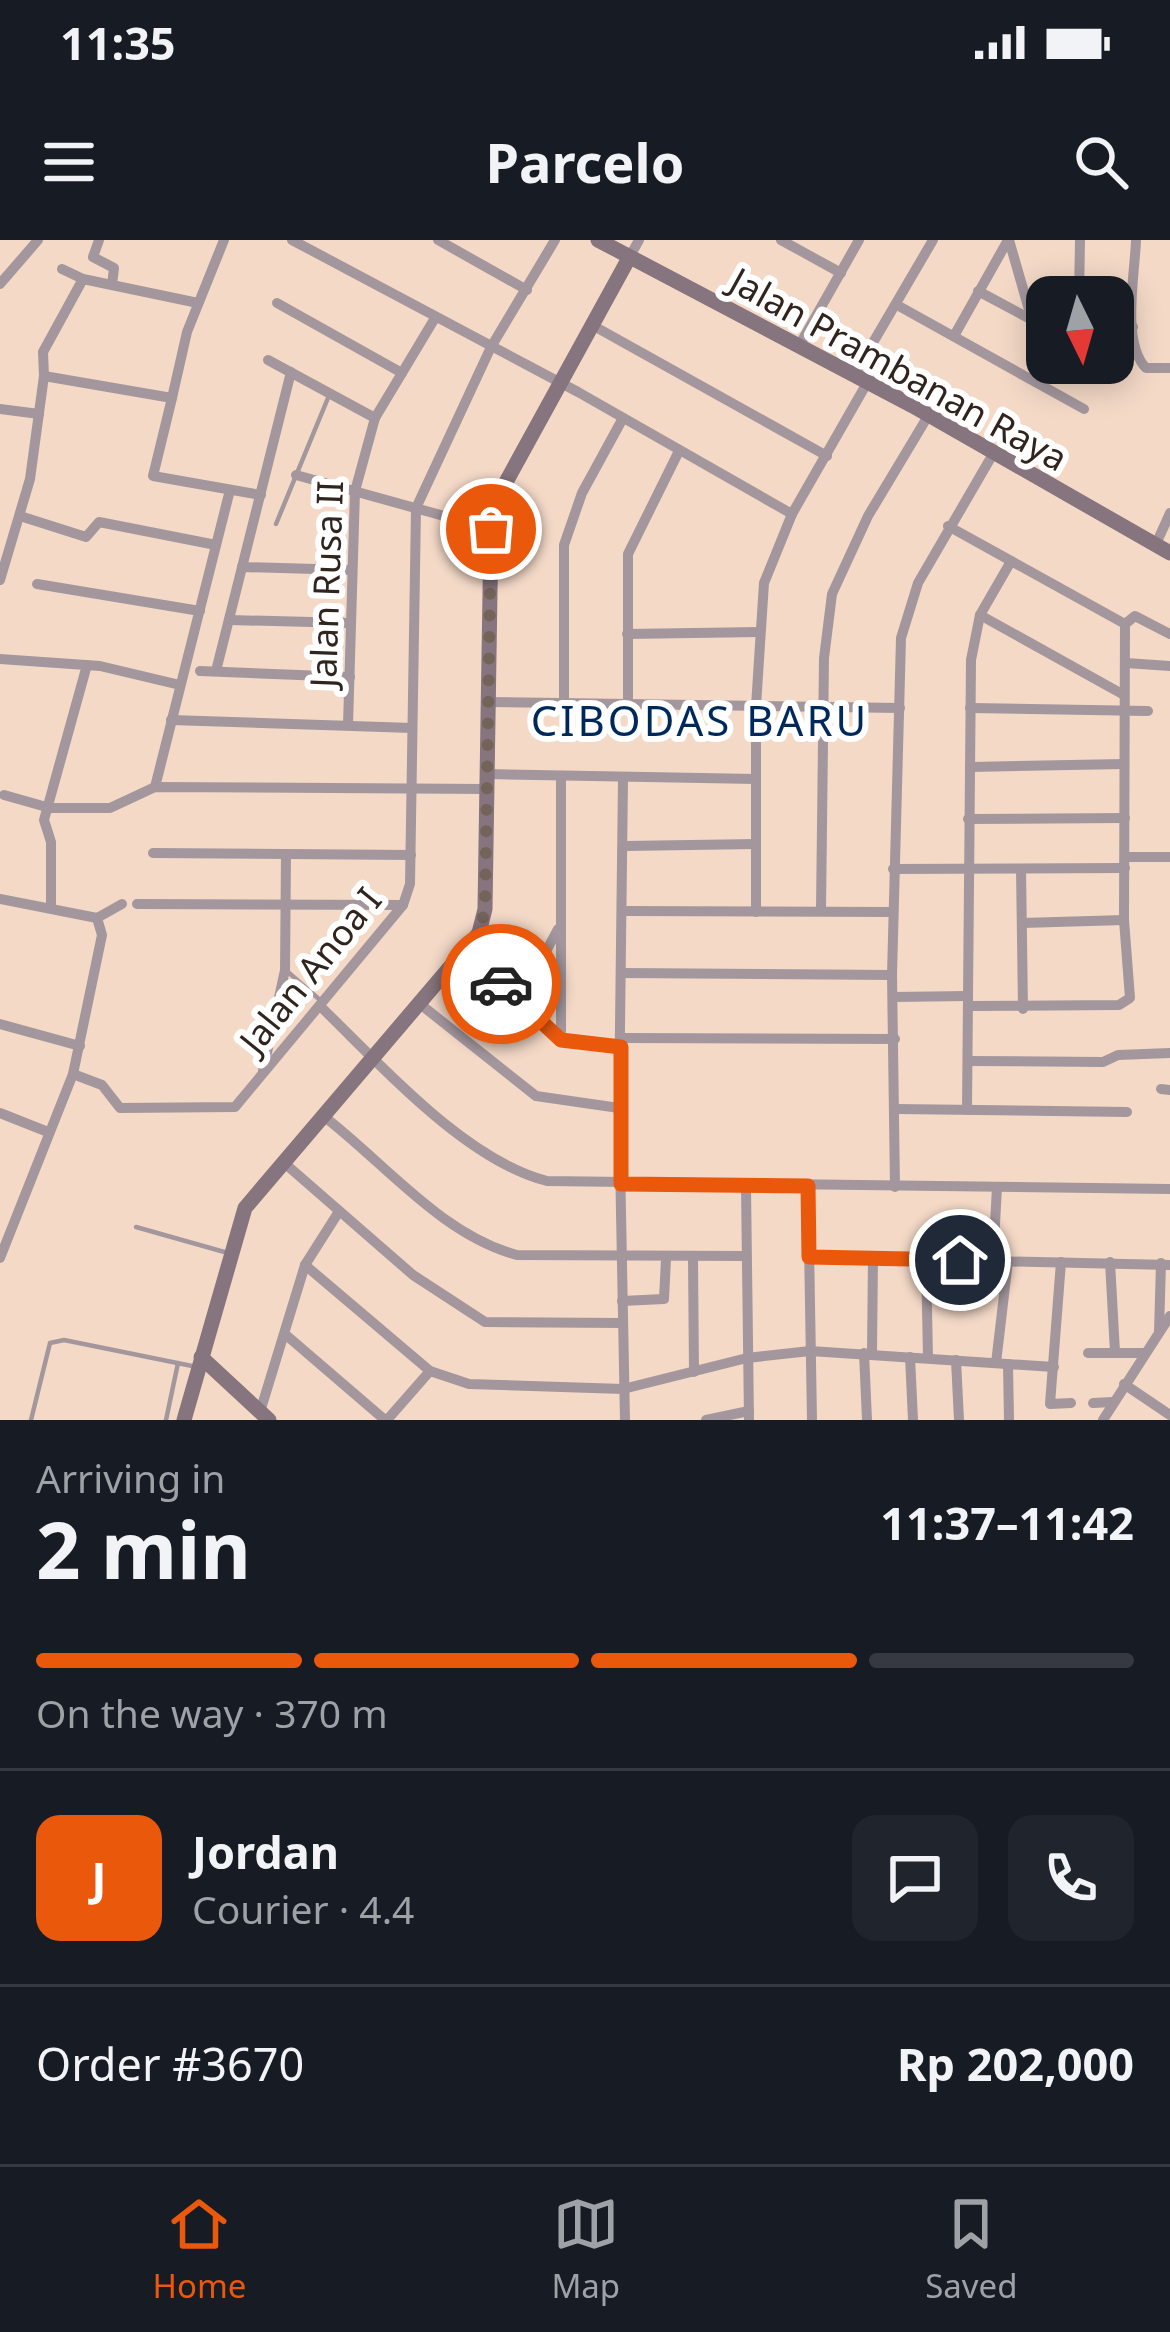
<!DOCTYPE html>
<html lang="en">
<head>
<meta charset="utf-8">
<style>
	body { margin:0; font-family:"Noto Sans",sans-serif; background:#20242c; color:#f1f3f6; height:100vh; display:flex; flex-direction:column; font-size:45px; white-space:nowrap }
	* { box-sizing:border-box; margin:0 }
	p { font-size:39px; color:#9ea1a6 }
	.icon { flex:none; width:66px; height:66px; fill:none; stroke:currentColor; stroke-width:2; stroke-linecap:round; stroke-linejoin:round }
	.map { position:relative; height:1180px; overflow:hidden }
	.details { display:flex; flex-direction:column; background:#171b24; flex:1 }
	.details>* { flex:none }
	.needle { width:78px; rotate:175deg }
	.fabs { position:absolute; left:1026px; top:36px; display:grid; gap:24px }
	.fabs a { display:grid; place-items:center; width:108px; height:108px; border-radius:24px; background:#171b24; box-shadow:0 6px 30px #0003; font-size:60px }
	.pin { position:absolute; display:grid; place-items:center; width:102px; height:102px; color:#fff; margin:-51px; border:6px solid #fff; border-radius:50%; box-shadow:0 3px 12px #0007 }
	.courier { position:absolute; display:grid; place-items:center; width:120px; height:120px; margin:-60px; border:9px solid #ea580c; border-radius:50%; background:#fff; color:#222; box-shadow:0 3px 15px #0007 }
	.headline em { font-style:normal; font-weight:700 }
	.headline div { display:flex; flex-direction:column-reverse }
	.headline { display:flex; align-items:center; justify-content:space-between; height:204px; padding:0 36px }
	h1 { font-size:78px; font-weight:700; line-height:90px }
	.bar { display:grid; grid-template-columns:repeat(4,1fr); gap:18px 12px; align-content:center; height:144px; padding:0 36px }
	.bar i { height:15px; border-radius:9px; background:#363941 }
	.bar .on { background:#ea580c }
	.bar p { grid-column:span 4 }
	.line { display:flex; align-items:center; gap:30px; padding:0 36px; border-top:3px solid #363941 }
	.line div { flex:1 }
	.round { display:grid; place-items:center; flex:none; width:126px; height:126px; border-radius:24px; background:#20242c }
	.status { display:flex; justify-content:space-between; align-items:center; height:84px; padding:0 60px; background:#171b24; direction:ltr }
	.status svg { height:33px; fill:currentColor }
	header { display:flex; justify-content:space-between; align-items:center; height:156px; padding:0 36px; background:#171b24; font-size:54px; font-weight:700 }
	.tabs { display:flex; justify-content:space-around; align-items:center; height:168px; border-top:3px solid #363941; background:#171b24; font-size:33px; color:#9ea1a6 }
	.tabs a { display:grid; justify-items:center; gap:6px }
	.tabs .on { color:#ea580c }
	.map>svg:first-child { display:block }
</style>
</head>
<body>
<div class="status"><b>11:35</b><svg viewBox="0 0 49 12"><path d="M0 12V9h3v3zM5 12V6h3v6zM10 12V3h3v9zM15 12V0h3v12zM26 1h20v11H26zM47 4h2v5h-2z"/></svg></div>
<header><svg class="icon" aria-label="menu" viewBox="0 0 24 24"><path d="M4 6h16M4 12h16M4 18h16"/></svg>Parcelo<svg class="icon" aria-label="search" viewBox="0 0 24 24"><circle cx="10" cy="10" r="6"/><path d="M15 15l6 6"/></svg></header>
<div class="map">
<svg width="1170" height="1180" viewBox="0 0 1170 1180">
	<rect width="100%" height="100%" fill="#f4d9c7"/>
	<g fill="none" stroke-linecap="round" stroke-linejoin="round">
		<!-- lane -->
		<g stroke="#a3979d" stroke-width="4.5">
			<path d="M276,284L328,158"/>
			<path d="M288,732L320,760"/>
			<path d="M136,987L228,1013"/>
			<path d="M956,1041L1005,1044"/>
			<path d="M31,1180L50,1103L64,1100L197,1127"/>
			<path d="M166,1180L178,1123"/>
		</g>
		<!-- street -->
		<g stroke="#a3979d" stroke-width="10">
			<path d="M99,0L93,17L114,28L112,45"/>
			<path d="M292,0L578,152L792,274"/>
			<path d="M438,0L527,50"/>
			<path d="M781,0L841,33"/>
			<path d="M1009,0L1032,80"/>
			<path d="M1136,0C1135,34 1121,103 1146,128H1170"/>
			<path d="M629,18L639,0"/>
			<path d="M62,29L83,39L198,63"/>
			<path d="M0,44L38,0"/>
			<path d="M978,51L1047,88"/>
			<path d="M1079,57L1080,0"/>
			<path d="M277,63L402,133"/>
			<path d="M897,65L1084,169"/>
			<path d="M592,85L827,216"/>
			<path d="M1113,87H1133"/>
			<path d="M954,96L1008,0"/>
			<path d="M799,106L859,0"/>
			<path d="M268,120L375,178"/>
			<path d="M854,135L933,0"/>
			<path d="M44,136L43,112L83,39"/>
			<path d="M172,158L153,236L261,255"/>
			<path d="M0,169L39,174"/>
			<path d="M296,235L491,289"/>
			<path d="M20,276L86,297L99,282L216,305"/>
			<path d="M948,286L1125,384"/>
			<path d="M1156,304L1170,273"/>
			<path d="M242,327L351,330"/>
			<path d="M0,340L30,239L44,136L172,158L187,92L224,0"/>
			<path d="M37,344L200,371"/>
			<path d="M980,375L1124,455"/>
			<path d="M229,380L350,383"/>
			<path d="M1125,384L1135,376L1170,394"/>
			<path d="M627,394L760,392"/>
			<path d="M0,419L100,426L180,445"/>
			<path d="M1126,423L1170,426"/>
			<path d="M200,431L350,437"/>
			<path d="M216,431L291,132"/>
			<path d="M488,462L900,468"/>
			<path d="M564,464V305L582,253L623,178"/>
			<path d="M628,464V314L679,211"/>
			<path d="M970,468L1148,471"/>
			<path d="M171,480L412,488"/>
			<path d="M348,485L355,251L375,178L435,78"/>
			<path d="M970,527L1124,524"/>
			<path d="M487,534L756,539"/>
			<path d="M623,539L619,868L625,1180"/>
			<path d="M155,547L230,250"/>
			<path d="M4,555L50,568H110L155,547L487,549"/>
			<path d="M968,579L1125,578"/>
			<path d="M625,606L756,604"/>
			<path d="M153,613L411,615"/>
			<path d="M1126,617H1170"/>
			<path d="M893,629L1125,628"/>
			<path d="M1021,629L1023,769"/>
			<path d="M0,659L97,678L102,695L73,834L0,1018"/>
			<path d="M137,664L403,665"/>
			<path d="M51,668V602L44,580L87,425"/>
			<path d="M821,670L824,418L832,354L868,276L928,176"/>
			<path d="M624,671L893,672"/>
			<path d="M756,672V466L764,343L792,274L867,143"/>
			<path d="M97,678L122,664"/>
			<path d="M1022,683L1124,680"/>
			<path d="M462,712L561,799L621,807"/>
			<path d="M621,733L892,735"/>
			<path d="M893,757L968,756"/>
			<path d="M520,760L558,689"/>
			<path d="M420,764L536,856L619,868"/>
			<path d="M968,766L1119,765L1130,758L1124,680L1125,384"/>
			<path d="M321,767C382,826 465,920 547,941L1170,949"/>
			<path d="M0,784L80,806"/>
			<path d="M620,798L895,799"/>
			<path d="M561,799V536"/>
			<path d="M968,821L1103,822L1118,815L1170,813"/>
			<path d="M263,831L285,730L286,615"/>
			<path d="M73,834L102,845L120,868L235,867L403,665L410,644L416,268L491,107L555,0"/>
			<path d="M1161,849L1170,850"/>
			<path d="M896,869L1127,872"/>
			<path d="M967,870L971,420L980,375L1010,323"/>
			<path d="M0,873L48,892"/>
			<path d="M322,875C383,921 441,995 517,1015L745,1016"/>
			<path d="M282,921L413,1035L485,1082L622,1083"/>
			<path d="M746,946L749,1180"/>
			<path d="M808,947L812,1180"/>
			<path d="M895,947L892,735L901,398L918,343L993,214"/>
			<path d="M809,1017L1170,1025"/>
			<path d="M926,1018L928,1118"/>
			<path d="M693,1019L694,1132"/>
			<path d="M993,1021L997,947"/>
			<path d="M1061,1022L1050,1164L1071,1163"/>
			<path d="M1110,1022L1115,1112"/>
			<path d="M305,1025L430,1131L469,1144L623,1149L747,1118L810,1111L1054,1127"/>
			<path d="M622,1061L664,1059L666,1019"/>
			<path d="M1159,1092L1161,1023"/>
			<path d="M286,1095L385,1180"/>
			<path d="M864,1113L867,1180"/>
			<path d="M872,1113L873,1017"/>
			<path d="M1088,1113H1144"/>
			<path d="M910,1117L913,1180"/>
			<path d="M956,1120L959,1180"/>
			<path d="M996,1123L1008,1021"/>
			<path d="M1008,1124L1009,1180"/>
			<path d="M1124,1144L1170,1175"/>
			<path d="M1093,1163L1113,1162"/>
			<path d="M260,1172L305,1025L338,973"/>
			<path d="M387,1180L430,1131"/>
			<path d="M706,1180L749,1171"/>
			<path d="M1103,1180L1170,1076"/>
		</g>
		<!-- secondary -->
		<g stroke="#86747e" stroke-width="15">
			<path d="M598,0L913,166L1170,313"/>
			<path d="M201,1117L269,1180"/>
			<path d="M184,1180L245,968L479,693L485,669L491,289L500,253L629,18"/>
		</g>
	</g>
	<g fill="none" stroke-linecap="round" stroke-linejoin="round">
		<!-- done -->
		<path stroke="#746359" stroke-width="12" stroke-dasharray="0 21.6" d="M491,289L485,669L479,693L462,712L501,744"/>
		<!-- route -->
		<path stroke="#ea580c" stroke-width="15" d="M501,744L561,800L621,807V944L808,946L809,1017L960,1020"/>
	</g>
	<g text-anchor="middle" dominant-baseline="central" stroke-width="12" stroke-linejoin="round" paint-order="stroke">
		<!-- street labels -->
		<g font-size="36" fill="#2f241e" stroke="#fff">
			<text transform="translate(899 129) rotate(29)">Jalan Prambanan Raya</text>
			<text transform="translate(326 344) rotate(-88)">Jalan Rusa II</text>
			<text transform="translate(310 730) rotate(-51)">Jalan Anoa I</text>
		</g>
		<!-- quarter labels -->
		<g font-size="42" letter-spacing="3" fill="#00295b" stroke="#fff">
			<text x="700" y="479">CIBODAS BARU</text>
		</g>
	</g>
</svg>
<div class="fabs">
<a><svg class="needle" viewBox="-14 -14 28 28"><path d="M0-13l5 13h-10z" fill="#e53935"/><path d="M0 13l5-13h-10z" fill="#9ea1a6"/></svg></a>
</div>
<div class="pin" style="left:491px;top:289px;background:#ea580c"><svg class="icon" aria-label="bag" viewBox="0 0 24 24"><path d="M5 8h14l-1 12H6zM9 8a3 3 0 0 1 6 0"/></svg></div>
<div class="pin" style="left:960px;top:1020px;background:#1f2937"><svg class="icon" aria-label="home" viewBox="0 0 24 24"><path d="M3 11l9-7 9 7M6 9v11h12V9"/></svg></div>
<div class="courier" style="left:501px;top:744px"><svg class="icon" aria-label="car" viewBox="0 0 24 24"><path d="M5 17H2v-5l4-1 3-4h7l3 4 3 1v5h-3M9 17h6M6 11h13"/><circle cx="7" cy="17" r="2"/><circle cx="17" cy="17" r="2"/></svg></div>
</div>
<section class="details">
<div class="headline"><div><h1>2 min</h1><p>Arriving in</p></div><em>11:37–11:42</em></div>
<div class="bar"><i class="on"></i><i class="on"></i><i class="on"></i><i></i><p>On the way · 370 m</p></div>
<div class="line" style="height:216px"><b class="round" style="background:#ea580c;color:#fff">J</b><div><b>Jordan</b><p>Courier · 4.4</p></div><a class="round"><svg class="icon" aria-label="chat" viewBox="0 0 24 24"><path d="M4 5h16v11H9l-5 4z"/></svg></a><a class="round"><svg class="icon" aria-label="phone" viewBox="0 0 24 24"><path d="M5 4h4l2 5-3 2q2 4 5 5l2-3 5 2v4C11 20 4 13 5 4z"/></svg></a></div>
<div class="line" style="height:156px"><div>Order #3670</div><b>Rp 202,000</b></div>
</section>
<nav class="tabs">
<a class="on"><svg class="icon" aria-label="home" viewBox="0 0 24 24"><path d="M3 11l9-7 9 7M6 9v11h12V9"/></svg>Home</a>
<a><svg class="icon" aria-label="map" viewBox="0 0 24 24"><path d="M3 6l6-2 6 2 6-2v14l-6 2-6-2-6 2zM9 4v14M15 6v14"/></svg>Map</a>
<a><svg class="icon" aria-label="saved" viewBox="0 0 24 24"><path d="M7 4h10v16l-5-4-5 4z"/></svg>Saved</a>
</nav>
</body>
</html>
